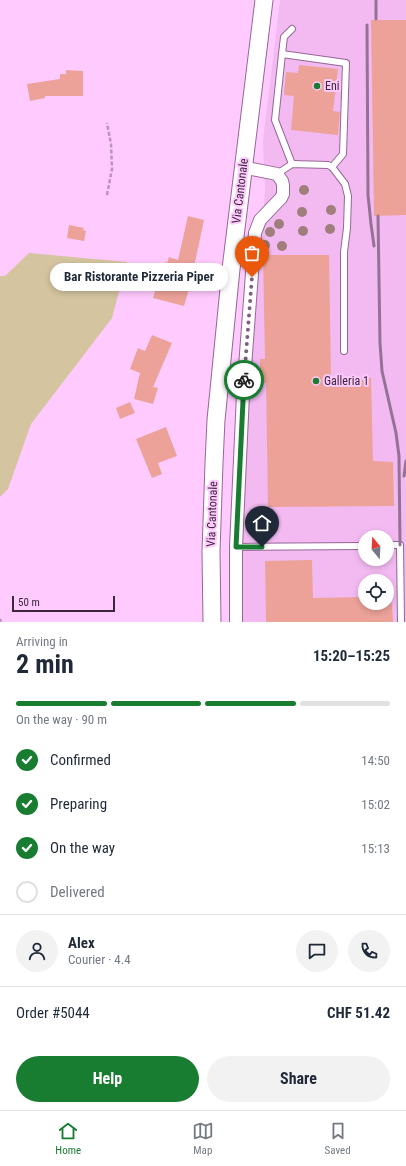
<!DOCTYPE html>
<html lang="en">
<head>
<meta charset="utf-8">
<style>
	body { margin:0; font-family:"Roboto Condensed",sans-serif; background:#f2f2f3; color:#1f2937; height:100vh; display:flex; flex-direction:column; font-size:15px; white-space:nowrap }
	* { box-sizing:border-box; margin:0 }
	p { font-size:13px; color:#747a83 }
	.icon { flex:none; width:22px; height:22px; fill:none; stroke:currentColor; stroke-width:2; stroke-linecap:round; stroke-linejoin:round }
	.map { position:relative; height:622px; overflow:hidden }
	.panel { display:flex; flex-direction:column; background:#fff; flex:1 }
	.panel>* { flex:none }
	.needle { width:26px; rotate:342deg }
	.tools { position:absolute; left:358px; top:530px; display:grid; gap:8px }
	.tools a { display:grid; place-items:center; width:36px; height:36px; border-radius:50%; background:#fff; box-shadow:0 2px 6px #0003; font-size:20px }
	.scale { position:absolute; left:12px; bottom:10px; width:103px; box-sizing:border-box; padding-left:4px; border:2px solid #3b273b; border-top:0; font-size:11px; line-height:14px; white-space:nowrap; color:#3b273b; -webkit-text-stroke:3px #ffcafe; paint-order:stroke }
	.pin { position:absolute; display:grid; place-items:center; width:34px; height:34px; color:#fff; margin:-41px -17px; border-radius:50% 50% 50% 0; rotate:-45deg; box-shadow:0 0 4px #0007 }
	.pin .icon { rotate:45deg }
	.courier { position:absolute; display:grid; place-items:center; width:40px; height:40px; margin:-20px; border:3px solid #187d31; border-radius:50%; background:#fff; color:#222; box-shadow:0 1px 5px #0007 }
	.bubble { position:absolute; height:28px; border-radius:14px; background:#fff; box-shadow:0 2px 6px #0003; font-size:13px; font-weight:700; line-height:28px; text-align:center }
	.headline em { font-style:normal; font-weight:700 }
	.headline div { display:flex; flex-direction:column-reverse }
	.headline { display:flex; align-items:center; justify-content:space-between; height:68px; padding:0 16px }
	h1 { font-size:26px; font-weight:700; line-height:30px }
	.bar { display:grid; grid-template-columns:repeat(4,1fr); gap:6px 4px; align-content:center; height:48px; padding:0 16px }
	.bar i { height:5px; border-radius:3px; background:#e0e1e3 }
	.bar .current { background:#187d31 }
	.bar p { grid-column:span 4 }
	.line { display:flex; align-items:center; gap:10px; padding:0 16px; border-top:1px solid #e0e1e3 }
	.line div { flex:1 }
	.round { display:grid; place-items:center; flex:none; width:42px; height:42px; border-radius:21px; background:#f2f2f3 }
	ol { padding:0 16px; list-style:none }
	li { display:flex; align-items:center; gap:12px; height:44px }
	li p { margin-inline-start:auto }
	li .icon { padding:4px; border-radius:50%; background:#187d31; color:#fff; stroke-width:4 }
	li:last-child { color:#747a83 }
	li i { width:22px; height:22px; border:2px solid #e0e1e3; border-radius:50% }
	.action { display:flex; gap:8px; margin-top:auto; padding:8px 16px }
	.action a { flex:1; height:46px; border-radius:24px; background:#187d31; color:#fff; font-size:16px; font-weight:700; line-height:46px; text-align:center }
	.action a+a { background:#f2f2f3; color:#1f2937 }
	.tab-bar { display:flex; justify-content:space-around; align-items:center; height:56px; border-top:1px solid #e0e1e3; background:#fff; font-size:11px; color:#747a83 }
	.tab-bar a { display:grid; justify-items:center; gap:2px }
	.tab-bar .current { color:#187d31 }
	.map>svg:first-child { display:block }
</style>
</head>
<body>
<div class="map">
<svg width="406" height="622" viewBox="0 0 406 622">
	<rect width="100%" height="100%" fill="#ffcafe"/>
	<!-- built -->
	<path fill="#f2baf1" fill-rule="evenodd" d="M280,0H406V622H243L241,572L249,395L265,191L263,141ZM365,537H387V559H365ZM365,581H387V603H365Z"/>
	<!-- green -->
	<path fill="#d4c49f" d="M29,253L127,262L112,318L31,424L8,489L0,497V276H5Z"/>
	<!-- building -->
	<g fill="#eca299">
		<path d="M371,20H406V215L374,216Z"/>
		<path d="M299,65L338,69L333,111L340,112L338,135L291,130L294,96L284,95L286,72L298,73Z"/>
		<path d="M66,70L83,71V96H45V98L30,101L27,84L60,79V74H66Z"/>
		<path d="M188,216L204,220L195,262L190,279H192L184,306L153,298L158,281L160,282L165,262L167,263L169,257L178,260Z"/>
		<path d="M69,225L84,228L83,230L86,231L84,241L67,238Z"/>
		<path d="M263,255H329L331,378H371L373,461L393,462L394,506L268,507L266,383H260V359H265Z"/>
		<path d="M152,335L172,343L153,387L158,388L153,404L134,399L140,373L130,369L138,348L145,351Z"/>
		<path d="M130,402L135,413L120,419L116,408Z"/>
		<path d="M166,427L177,456L158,463L162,474L152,478L136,439Z"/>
		<path d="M312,560L313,598L365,597V603H392L393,622H266L265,561Z"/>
	</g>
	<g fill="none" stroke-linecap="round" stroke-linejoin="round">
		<defs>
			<g id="lane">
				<path d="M282,54L284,37L292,29"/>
				<path d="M292,164L275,120L282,54L346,63L343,154L332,167L345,184L348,196L347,228L344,252V351"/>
				<path d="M277,174L292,164L328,165L332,167"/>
				<path d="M387,545H400L401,622"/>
				<path d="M236,547L365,546"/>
			</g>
			<path id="street" d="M236,622V547L243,394L255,233L260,220L281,198L283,194V185L282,181L277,174L242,167"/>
			<path id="secondary" d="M212,622L211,552L214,463L216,420L231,269L264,0"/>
		</defs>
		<!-- lane casing -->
		<use href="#lane" stroke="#966796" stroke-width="8"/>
		<!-- street casing -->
		<use href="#street" stroke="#966796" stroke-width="14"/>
		<!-- secondary casing -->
		<use href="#secondary" stroke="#966796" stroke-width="19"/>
		<!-- path -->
		<g stroke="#bd93bc" stroke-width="2.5" stroke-dasharray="4 2" stroke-linecap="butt">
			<path d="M107,195L112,169L111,144L107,123"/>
			<path d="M0,619L1,622"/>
		</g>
		<!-- lane -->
		<use href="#lane" stroke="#fff" stroke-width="6"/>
		<!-- street -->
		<use href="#street" stroke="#fff" stroke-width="12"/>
		<!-- secondary -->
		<use href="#secondary" stroke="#fff" stroke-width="17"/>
		<!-- rail -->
		<g stroke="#957295" stroke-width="3">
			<path d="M376,1V19"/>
			<path d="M367,25L368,195L371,224L374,246"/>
			<path d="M378,216L380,343L382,371L396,433L399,456L400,545"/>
			<path d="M404,476L406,461"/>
		</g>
	</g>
	<!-- trees -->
	<g fill="#9f7e7b">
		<circle cx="304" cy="190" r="5"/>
		<circle cx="331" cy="210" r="5"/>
		<circle cx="302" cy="212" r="5"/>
		<circle cx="279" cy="224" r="5"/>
		<circle cx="330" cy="229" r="5"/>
		<circle cx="303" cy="231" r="5"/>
		<circle cx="270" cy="232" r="5"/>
		<circle cx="265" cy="245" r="5"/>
		<circle cx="282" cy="246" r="5"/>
	</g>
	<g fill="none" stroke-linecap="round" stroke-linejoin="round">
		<!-- done -->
		<path stroke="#80607f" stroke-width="4" stroke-dasharray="0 7.2" d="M244,380L252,277"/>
		<!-- route -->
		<path stroke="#187d31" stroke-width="5" d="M244,380L236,547H262"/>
	</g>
	<!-- markers -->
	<g fill="#187d31" stroke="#ffcafe" stroke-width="1.5">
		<circle cx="317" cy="86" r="4"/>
		<circle cx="316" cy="381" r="4"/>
	</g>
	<g text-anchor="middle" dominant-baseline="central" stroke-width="4" stroke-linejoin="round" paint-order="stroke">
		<!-- poi labels -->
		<g font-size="12" fill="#3b273b" stroke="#ffcafe" text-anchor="start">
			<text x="325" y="86">Eni</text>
			<text x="324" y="381">Galleria 1</text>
		</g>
		<!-- street labels -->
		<g font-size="12" fill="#3b273b" stroke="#ffcafe">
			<text transform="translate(240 191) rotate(-83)">Via Cantonale</text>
			<text transform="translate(212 514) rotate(-88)">Via Cantonale</text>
		</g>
	</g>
</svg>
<div class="tools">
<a><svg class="needle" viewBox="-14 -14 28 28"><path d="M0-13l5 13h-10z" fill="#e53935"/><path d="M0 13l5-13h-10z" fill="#747a83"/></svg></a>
<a><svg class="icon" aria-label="locate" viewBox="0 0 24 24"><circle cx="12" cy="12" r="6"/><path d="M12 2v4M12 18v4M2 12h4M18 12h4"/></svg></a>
</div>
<div class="scale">50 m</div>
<div class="pin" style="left:252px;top:277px;background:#ea580c"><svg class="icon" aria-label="bag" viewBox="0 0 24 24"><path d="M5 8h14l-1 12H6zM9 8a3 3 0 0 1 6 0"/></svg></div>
<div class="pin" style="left:262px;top:547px;background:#1f2937"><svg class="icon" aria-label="home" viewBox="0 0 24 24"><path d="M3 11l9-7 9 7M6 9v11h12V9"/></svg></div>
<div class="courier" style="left:244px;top:380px"><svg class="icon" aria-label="bike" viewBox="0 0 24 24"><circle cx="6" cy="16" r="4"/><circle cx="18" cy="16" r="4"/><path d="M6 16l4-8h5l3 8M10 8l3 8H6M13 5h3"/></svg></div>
<div class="bubble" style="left:50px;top:263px;width:178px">Bar Ristorante Pizzeria Piper</div>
</div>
<section class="panel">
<div class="headline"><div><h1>2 min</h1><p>Arriving in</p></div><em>15:20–15:25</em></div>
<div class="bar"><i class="current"></i><i class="current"></i><i class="current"></i><i></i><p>On the way · 90 m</p></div>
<ol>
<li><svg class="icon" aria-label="check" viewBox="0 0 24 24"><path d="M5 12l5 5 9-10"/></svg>Confirmed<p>14:50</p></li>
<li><svg class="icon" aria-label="check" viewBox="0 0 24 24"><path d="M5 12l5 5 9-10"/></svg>Preparing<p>15:02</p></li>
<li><svg class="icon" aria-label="check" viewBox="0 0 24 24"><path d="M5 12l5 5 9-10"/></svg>On the way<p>15:13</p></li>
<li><i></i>Delivered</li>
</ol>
<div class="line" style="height:72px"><a class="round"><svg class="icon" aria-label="person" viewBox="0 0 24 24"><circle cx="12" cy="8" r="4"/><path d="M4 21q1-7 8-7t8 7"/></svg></a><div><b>Alex</b><p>Courier · 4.4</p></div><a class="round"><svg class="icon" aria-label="chat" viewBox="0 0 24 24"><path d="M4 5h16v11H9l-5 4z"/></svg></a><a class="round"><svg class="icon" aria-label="phone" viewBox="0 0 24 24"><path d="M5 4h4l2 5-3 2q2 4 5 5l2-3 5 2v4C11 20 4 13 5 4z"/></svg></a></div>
<div class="line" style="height:52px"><div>Order #5044</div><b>CHF 51.42</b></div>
<div class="action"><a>Help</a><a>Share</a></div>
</section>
<nav class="tab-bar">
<a class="current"><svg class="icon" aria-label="home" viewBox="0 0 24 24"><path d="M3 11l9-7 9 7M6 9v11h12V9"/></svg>Home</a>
<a><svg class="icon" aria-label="map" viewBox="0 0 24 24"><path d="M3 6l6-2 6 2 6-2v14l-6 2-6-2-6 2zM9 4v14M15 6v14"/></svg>Map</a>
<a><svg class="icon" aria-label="saved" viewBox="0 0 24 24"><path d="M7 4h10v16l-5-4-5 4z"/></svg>Saved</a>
</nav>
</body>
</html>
